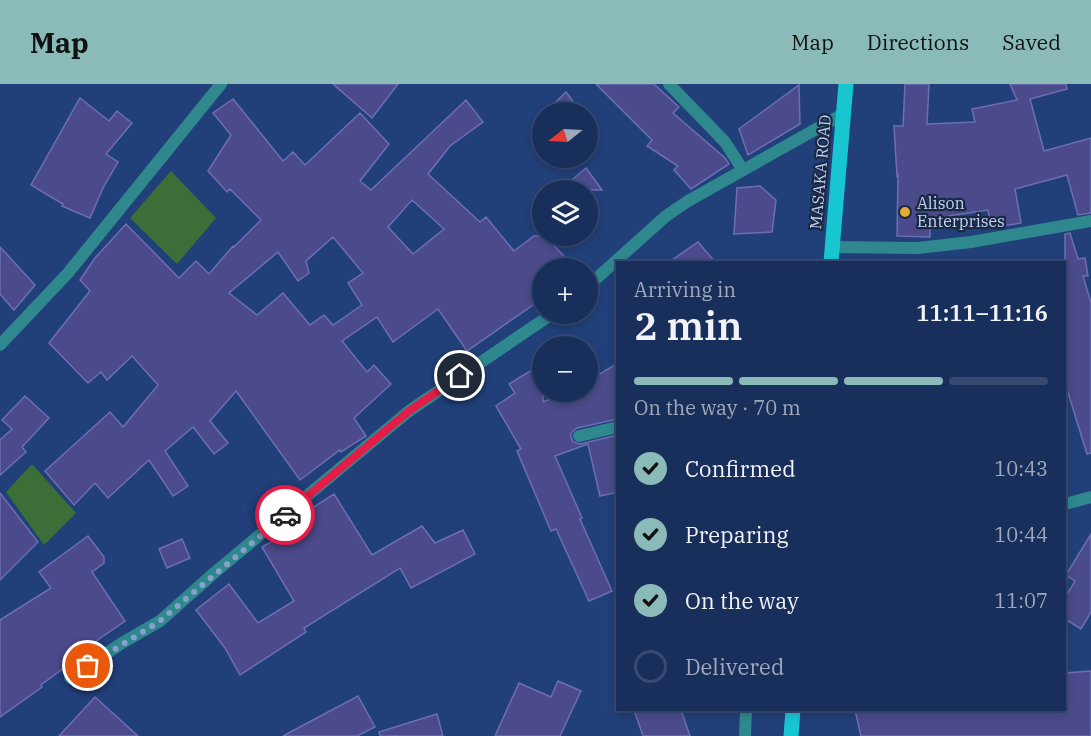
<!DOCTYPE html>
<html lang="en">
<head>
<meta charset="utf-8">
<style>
	body { margin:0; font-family:"IBM Plex Serif",serif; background:#223761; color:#f1f3f6; height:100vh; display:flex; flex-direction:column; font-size:22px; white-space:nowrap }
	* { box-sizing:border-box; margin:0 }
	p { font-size:20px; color:#9fa9bb }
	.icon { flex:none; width:33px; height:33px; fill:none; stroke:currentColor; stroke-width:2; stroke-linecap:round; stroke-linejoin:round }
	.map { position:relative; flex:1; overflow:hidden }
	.sheet { position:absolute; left:616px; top:177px; width:450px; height:450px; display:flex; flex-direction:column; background:#192f5b; border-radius:0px; box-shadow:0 3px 9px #0003,0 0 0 2px #374a71 }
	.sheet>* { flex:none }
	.needle { width:39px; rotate:252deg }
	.fabs { position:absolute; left:532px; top:18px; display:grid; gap:12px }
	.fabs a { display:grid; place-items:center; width:66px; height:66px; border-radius:50%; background:#192f5b; box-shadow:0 3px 9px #0003,0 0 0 2px #374a71; font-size:30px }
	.pin { position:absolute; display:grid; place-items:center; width:51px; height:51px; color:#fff; margin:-26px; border:3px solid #fff; border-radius:50%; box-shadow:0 2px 6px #0007 }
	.courier { position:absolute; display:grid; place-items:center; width:60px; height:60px; margin:-30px; border:4px solid #e11d48; border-radius:50%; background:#fff; color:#222; box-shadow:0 2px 8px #0007 }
	.headline em { font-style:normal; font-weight:600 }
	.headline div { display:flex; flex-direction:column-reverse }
	.headline { display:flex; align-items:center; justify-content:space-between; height:102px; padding:0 18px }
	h1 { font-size:39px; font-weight:600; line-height:45px }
	.bar { display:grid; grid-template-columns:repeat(4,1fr); gap:9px 6px; align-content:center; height:72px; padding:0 18px }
	.bar i { height:8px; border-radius:4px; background:#374a71 }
	.bar .selected { background:#8bbbb9 }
	.bar p { grid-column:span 4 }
	ol { padding:0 18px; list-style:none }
	li { display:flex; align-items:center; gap:18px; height:66px }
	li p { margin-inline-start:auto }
	li .icon { padding:6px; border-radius:50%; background:#8bbbb9; color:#111; stroke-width:4 }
	li:last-child { color:#9fa9bb }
	li i { width:33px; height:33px; border:3px solid #374a71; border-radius:50% }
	header { display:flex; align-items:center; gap:36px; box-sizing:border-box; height:84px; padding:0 30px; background:#8bbbb9; color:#111 }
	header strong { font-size:28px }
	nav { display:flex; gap:33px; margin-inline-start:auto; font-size:21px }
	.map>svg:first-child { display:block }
</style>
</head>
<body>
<header>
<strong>Map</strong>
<nav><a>Map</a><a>Directions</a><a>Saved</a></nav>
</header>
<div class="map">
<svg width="1091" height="652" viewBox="0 0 1091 652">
	<rect width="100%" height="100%" fill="#213f79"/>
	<!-- green -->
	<g fill="#3c6f37">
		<path d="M171,87L216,134L177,180L130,134Z"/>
		<path d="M32,380L76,429L44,461L6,408Z"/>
	</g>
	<!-- building -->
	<g fill="#4b4a8b" stroke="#6d6eb3" stroke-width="1.5" fill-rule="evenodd">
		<path d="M333,0H398L372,34Z"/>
		<path d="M596,0H654L679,23L673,29L725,74L729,80L691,105L674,86L678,82L647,62L652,56Z"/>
		<path d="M905,0H929L927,40L975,38L972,25L1017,16L1010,0H1066L1067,5L1030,15L1044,67L1091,54V129L1078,131L1067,91L1015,105L1021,139L991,144L988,126L930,135V153L897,152L898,91L897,92L894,42H903Z"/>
		<path d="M799,1L800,40L748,71L739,45Z"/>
		<path d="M566,8L581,28H546Z"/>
		<path d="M80,14L109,37L117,27L132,39L106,70L118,78L103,104L90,134L62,122L63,120L31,101Z"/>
		<path d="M233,15L283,77L293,68L305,81L360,29L389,60L360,97L371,106L466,16L483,38L450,62L428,90L480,138L486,133L514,167L534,152H545L575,184H543V214L467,267L438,225L393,258L377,233L342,257L367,288L374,281L391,300L354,334L366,352L341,368L340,366L300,396L236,307L210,337L228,359L214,370L193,343L165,367L188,402L173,412L149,376L108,414L95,399L74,421L45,387L110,328L123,343L158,301L132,272L107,296L101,288L88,299L49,259L90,207L80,196L95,174L126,140L179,194L196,177L209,190L233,162L234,163L261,136L230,105L227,108L208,87L231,51L213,29ZM412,116L444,145L413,170L388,143ZM333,153L363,189L348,199L362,221L333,241L324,231L310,241L283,209L257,231L229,209L278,168L298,197L309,189L306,177Z"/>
		<path d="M586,84L602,106H560Z"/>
		<path d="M760,102L776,116L772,148L734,150L737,104Z"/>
		<path d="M1070,149L1078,175L1085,174L1088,192H1083L1091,219V369L1087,370L1065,299V150Z"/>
		<path d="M698,158L715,178H669Z"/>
		<path d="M0,163L35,201L14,226L0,210Z"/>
		<path d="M543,279V318L567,308H588V297L618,279V335L577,344L571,349V353L573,358L580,360L618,351V408L600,412L588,360L555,372L582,434L580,435L612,507L589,517L556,445L551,447L517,367L521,365L496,322L515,309L509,300Z"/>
		<path d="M25,312L49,334L22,363L26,368L0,391V356L12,345L2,336Z"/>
		<path d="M0,409L38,458L0,496Z"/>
		<path d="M334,410L372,471L422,442L435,459L463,446L475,470L411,504L400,484L304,544L306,548L240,591L225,564L196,526L229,500L258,539L294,517L262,463L303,440L298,433Z"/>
		<path d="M1091,450V528L1081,545L1065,535V514L1075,497L1066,491Z"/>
		<path d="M88,452L104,473V479L92,488L125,537L86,564L88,566L41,601L42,603L0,633V536L51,504L39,488Z"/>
		<path d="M182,455L190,474L167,484L159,465Z"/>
		<path d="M1091,587V652H861L855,626H1065V589Z"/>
		<path d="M558,597L581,607L560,652H495L519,599L551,613Z"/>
		<path d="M358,612L375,643L357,652H283Z"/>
		<path d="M95,613L138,652H59Z"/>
		<path d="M634,626H681L690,652H643Z"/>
		<path d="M437,630L443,652H380L379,648Z"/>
	</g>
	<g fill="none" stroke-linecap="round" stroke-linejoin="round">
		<!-- lane -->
		<g stroke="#2f888e" stroke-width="12">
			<path d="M669,0L725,58L743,86"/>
			<path d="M745,652L746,626"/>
		</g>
		<!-- street -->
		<g stroke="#2f888e" stroke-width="12">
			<path d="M832,163L918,164L971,158L1091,137"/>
			<path d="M588,202L666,132L688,117L843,30"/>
			<path d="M0,261L68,189L221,0"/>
			<path d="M579,352L618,343"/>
			<path d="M1065,420L1091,413"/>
			<path d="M70,594L122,559L160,537L214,489L409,327L552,230"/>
		</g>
		<!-- primary -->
		<g stroke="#18c6d1" stroke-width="15">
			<path d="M831,178L846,0"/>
			<path d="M791,652L793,626"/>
		</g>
	</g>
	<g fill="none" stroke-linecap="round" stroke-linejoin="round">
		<!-- done -->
		<path stroke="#89a0cb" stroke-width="6" stroke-dasharray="0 10.8" d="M88,582L160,537L285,431"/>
		<!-- route -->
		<path stroke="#e11d48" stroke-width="8" d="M285,431L409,327L460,292"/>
	</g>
	<!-- markers -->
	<circle fill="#e5ad35" stroke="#1a2842" stroke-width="2" cx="905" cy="128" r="6"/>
	<g text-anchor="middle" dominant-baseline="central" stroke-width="4.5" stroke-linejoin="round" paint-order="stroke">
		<!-- street labels -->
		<g font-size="16" fill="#c1d4f7" stroke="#1a2842">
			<text transform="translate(820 88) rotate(-85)">MASAKA ROAD</text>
		</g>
		<!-- poi labels -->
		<g font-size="16" fill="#c1d4f7" stroke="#1a2842" text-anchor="start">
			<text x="917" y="119">Alison<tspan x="917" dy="18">Enterprises</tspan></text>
		</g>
	</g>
</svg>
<div class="fabs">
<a><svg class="needle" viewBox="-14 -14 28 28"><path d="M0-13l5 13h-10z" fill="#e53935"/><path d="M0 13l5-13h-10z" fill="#9fa9bb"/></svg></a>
<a><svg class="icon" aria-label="layers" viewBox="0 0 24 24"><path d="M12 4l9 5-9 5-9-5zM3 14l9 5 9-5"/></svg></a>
<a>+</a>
<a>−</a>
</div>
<div class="pin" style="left:88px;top:582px;background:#ea580c"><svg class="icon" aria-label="bag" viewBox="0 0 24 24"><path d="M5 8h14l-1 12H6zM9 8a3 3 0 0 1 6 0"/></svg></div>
<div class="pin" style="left:460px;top:292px;background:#1f2937"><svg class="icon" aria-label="home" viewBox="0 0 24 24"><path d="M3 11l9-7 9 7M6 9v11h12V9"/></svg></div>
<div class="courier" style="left:285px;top:431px"><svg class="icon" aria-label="car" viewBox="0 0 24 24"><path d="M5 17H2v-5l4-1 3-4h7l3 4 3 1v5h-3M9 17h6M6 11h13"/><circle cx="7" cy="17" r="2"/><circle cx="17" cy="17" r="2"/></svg></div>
<section class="sheet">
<div class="headline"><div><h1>2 min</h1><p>Arriving in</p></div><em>11:11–11:16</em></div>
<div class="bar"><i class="selected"></i><i class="selected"></i><i class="selected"></i><i></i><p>On the way · 70 m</p></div>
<ol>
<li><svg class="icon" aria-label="check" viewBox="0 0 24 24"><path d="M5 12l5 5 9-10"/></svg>Confirmed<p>10:43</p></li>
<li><svg class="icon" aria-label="check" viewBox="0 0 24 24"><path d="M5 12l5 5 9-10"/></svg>Preparing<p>10:44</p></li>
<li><svg class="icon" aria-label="check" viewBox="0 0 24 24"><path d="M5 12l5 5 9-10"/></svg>On the way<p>11:07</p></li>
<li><i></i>Delivered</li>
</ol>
</section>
</div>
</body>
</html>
